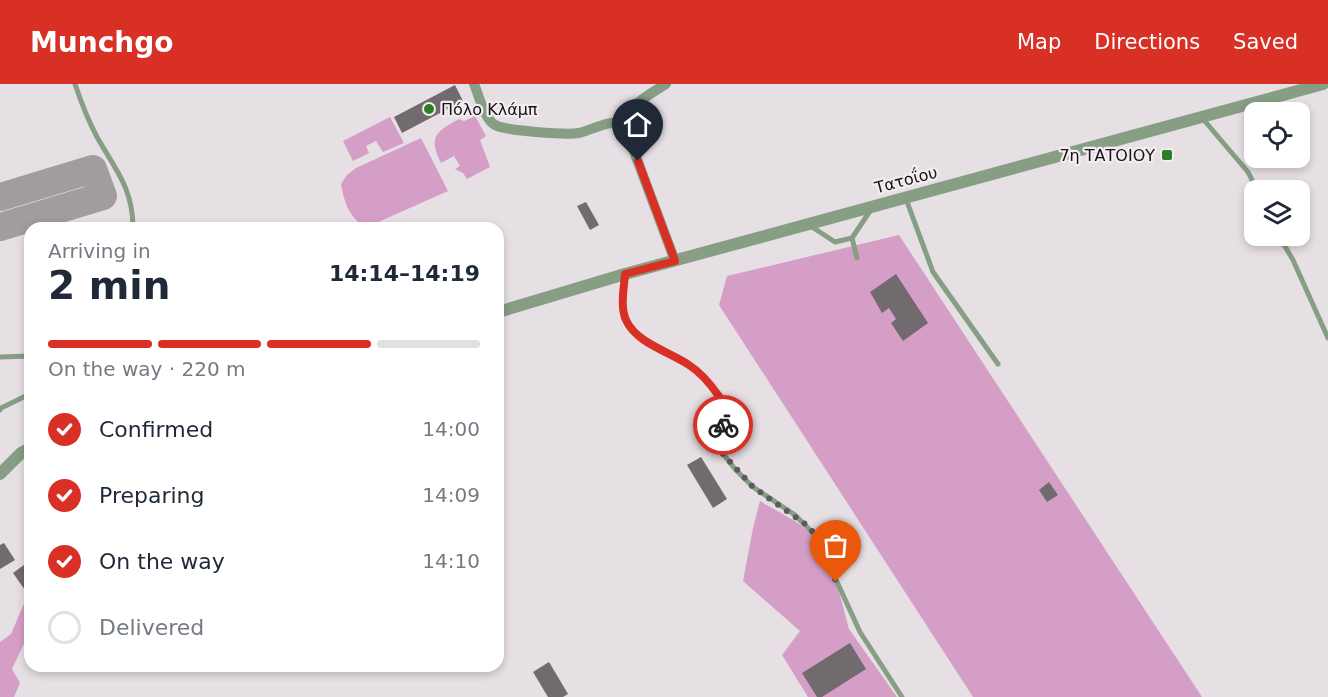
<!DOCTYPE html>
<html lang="en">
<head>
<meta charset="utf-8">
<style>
	body { margin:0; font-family:"DejaVu Sans",sans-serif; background:#f2f2f3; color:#1f2937; height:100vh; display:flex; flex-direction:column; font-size:22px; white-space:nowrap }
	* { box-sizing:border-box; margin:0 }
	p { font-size:20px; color:#747a83 }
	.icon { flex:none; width:33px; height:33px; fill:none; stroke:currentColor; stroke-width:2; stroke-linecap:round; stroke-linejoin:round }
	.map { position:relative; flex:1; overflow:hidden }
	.details { position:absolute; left:24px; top:138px; width:480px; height:450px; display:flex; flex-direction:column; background:#fff; border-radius:18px; box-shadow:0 3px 9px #0003 }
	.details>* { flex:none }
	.controls { position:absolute; left:1244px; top:18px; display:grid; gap:12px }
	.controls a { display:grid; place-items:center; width:66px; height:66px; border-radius:12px; background:#fff; box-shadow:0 3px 9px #0003; font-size:30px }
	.pin { position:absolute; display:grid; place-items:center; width:51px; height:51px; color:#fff; margin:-62px -26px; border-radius:50% 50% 50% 0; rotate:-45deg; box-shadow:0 0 6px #0007 }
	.pin .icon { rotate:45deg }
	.courier { position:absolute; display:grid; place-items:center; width:60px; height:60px; margin:-30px; border:4px solid #d93025; border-radius:50%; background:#fff; color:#222; box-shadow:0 2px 8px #0007 }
	.overview em { font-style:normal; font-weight:700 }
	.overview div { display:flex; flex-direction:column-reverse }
	.overview { display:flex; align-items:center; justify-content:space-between; height:102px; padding:0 24px }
	h1 { font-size:39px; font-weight:700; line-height:45px }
	.bar { display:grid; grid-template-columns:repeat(4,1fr); gap:9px 6px; align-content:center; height:72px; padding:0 24px }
	.bar i { height:8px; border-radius:4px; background:#e0e1e3 }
	.bar .on { background:#d93025 }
	.bar p { grid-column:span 4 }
	ol { padding:0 24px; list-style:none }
	li { display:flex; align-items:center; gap:18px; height:66px }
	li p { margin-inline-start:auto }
	li .icon { padding:6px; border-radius:50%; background:#d93025; color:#fff; stroke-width:4 }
	li:last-child { color:#747a83 }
	li i { width:33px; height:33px; border:3px solid #e0e1e3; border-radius:50% }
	header { display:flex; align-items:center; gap:36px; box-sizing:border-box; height:84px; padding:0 30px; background:#d93025; color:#fff }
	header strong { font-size:28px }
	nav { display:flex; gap:33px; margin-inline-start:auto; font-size:21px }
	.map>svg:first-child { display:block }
</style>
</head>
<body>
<header>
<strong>Munchgo</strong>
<nav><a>Map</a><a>Directions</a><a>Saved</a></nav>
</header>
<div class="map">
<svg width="1328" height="613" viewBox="0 0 1328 613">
	<rect width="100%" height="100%" fill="#e6dfe4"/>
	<!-- green -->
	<g fill="#d59ec7">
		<path d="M475,32L486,52L480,56L490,83L467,95L463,89L455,85L460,82L454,72L441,79C428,52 436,48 459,35L464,37Z"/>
		<path d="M390,33L404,59L383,68L376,57L366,62L369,69L353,77L343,57Z"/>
		<path d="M421,54L448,107L376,139L362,141C348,131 344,117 341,100L347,91L356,84Z"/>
		<path d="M899,151L1202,613H973L719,221L727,192Z"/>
		<path d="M760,417L798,439L817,455L836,496L849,545L897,613H808L782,571L800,547L743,497L753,444Z"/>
		<path d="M30,512V547L12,585L20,599L14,613H0V558L11,550L26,515Z"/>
	</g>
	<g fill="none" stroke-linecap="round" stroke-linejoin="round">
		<!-- taxiway -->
		<path stroke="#a29ca0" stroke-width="28" d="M0,113L93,85L103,112L0,143"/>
	</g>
	<!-- building -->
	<g fill="#716a6f">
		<path d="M455,1L463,17L402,49L394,33Z"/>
		<path d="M586,118L599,141L590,146L577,122Z"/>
		<path d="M896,190L928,239L903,257L891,239L896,235L889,224L882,229L870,208Z"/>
		<path d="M701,373L727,415L713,424L687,381Z"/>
		<path d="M1049,398L1058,411L1047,418L1039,406Z"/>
		<path d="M4,459L15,476L0,485V461Z"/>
		<path d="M24,481L30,489V507L27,509L13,489Z"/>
		<path d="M850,559L866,585L822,613H817L802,589Z"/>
		<path d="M549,578L568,610L563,613H548L533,588Z"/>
	</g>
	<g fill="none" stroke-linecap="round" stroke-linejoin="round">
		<!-- service -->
		<g stroke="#869e84" stroke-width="5">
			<path d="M75,0C81,18 88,36 97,53C115,85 133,104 133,144"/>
			<path d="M1203,35L1248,88L1257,106"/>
			<path d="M906,115L933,188L998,280"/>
			<path d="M809,141L835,158L852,154L872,124"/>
			<path d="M1279,152L1293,176L1328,254"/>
			<path d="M852,154L857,174"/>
			<path d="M624,192L623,217L625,235L631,244L639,252L692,282L714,305L724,320L727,328L716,355L717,362L735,385L753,403L795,431L816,452L860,548L902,613"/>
			<path d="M0,273L30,272"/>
			<path d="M0,326L1,324L30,310"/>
		</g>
		<!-- minor -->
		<g stroke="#869e84" stroke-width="10">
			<path d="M474,0C479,11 484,35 495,41C506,47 566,51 579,49C594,45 607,37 623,38L675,177"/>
			<path d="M623,38C635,17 647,12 666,0"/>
		</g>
		<!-- tertiary -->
		<g stroke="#869e84" stroke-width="12">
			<path d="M498,228L625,190L1323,0"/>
			<path d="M0,390L21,369L30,364"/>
		</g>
	</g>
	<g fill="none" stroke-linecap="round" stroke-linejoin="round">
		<!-- done -->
		<path stroke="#5e5a5d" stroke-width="6" stroke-dasharray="0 10.8" d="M723,341L716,355L717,362L722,369L753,403L808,442L816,452L828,475L836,498"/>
		<!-- route -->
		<path stroke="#d93025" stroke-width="8" d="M638,77L675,177L625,190C624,204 620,223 626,236C636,259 670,268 689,281C700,288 711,301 718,311C726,322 728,328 723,341"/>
	</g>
	<!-- markers -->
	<g fill="#2e7e29" stroke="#f4ecf1" stroke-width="2">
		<circle cx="429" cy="25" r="6"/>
		<rect x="1161" y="65" width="12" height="12" rx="3"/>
	</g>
	<g text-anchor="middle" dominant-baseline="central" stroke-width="4.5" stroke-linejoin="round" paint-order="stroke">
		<!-- poi labels -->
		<g font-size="16" fill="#141214" stroke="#f4ecf1" text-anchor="start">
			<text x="441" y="25">Πόλο Κλάμπ</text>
			<text x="1155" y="71" text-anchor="end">7η ΤΑΤΟΙΟΥ</text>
		</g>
		<!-- street labels -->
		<g font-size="16" fill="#141214" stroke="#f4ecf1">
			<text transform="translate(906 96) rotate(-15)">Τατοΐου</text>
		</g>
	</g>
</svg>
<div class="controls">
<a><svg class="icon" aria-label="locate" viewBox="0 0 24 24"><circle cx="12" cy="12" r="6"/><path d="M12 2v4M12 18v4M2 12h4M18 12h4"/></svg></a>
<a><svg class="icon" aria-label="layers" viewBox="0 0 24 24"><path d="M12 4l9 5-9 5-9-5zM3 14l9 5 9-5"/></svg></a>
</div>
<div class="pin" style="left:836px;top:498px;background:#ea580c"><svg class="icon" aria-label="bag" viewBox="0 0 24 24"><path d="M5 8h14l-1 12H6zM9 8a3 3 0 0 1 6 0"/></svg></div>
<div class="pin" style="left:638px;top:77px;background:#1f2937"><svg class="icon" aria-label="home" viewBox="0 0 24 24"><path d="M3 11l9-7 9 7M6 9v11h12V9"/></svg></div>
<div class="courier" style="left:723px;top:341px"><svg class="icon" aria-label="bike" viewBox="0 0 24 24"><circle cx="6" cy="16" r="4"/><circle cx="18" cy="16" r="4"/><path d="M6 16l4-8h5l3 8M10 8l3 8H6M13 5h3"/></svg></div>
<section class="details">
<div class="overview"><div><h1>2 min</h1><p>Arriving in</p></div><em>14:14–14:19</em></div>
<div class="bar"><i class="on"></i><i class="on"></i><i class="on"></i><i></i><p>On the way · 220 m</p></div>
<ol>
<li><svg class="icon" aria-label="check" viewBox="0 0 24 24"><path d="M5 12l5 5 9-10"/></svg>Confirmed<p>14:00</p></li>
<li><svg class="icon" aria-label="check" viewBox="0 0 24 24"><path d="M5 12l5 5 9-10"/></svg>Preparing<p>14:09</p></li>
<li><svg class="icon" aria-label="check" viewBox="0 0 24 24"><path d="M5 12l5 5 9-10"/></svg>On the way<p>14:10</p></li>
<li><i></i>Delivered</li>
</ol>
</section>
</div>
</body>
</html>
